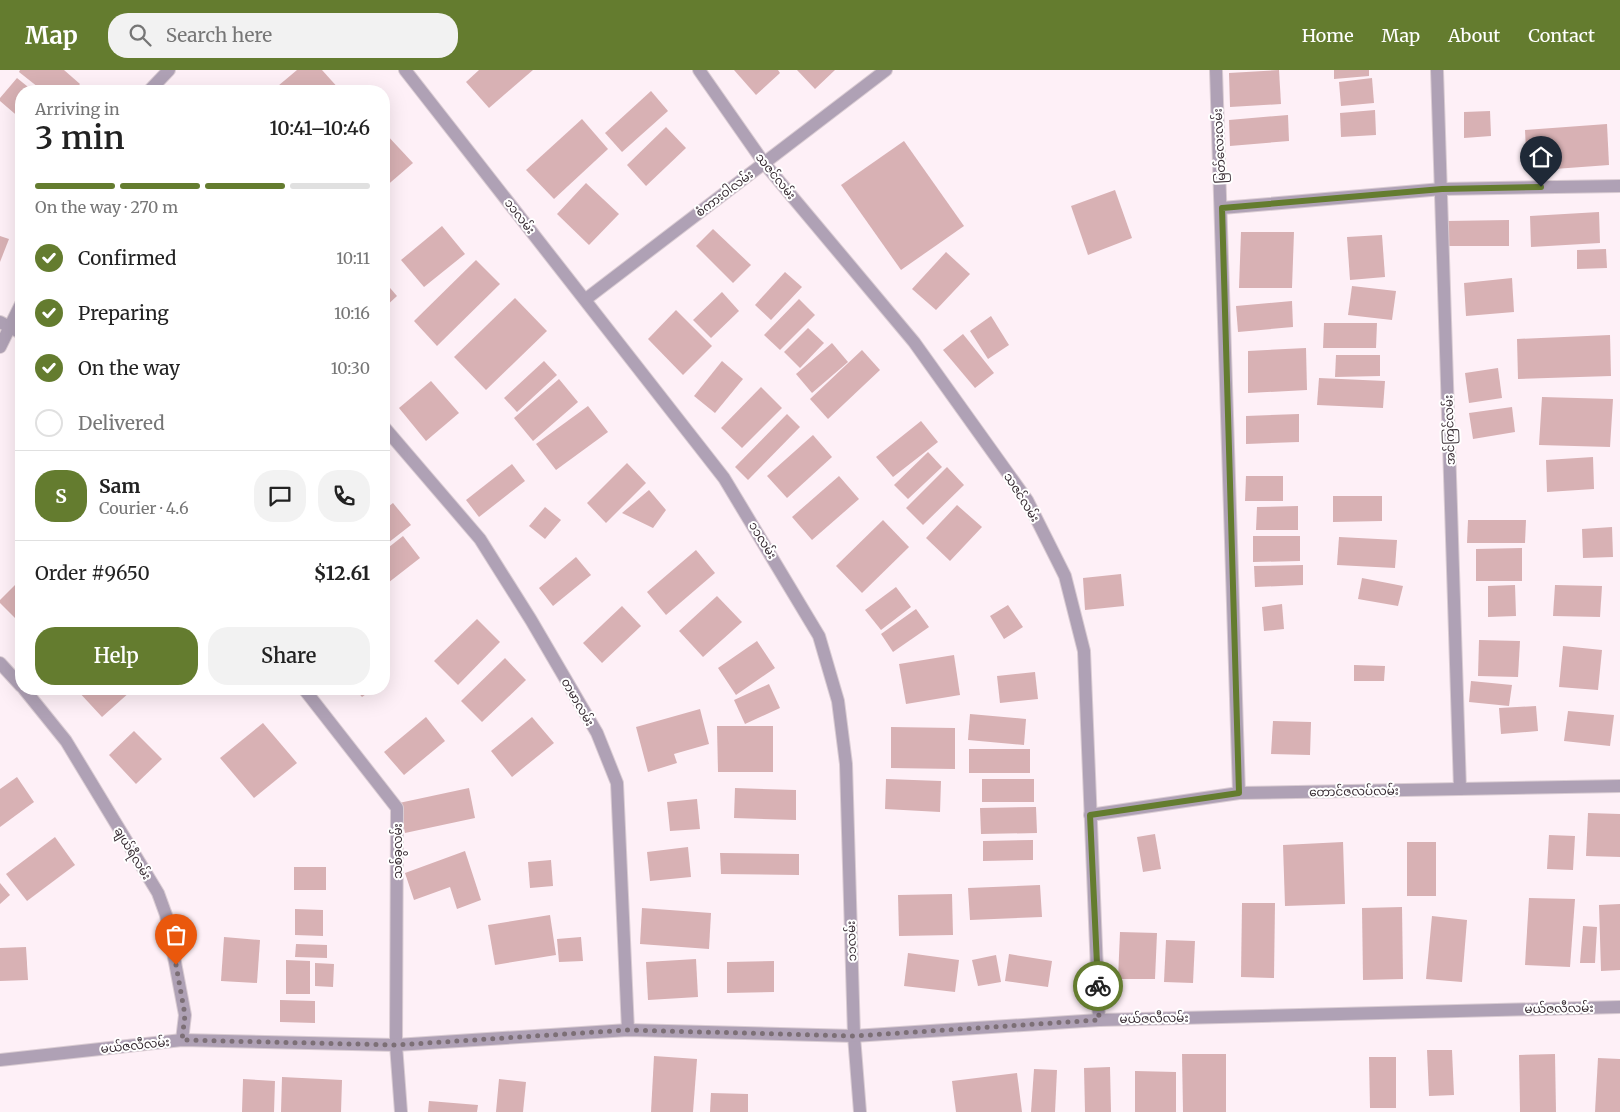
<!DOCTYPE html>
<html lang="en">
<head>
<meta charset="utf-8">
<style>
	body { margin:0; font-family:Merriweather,"Noto Sans Myanmar",serif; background:#f2f2f2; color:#222; height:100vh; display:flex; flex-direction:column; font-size:19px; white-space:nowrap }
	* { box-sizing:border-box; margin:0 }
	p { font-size:16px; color:#767676 }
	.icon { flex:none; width:28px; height:28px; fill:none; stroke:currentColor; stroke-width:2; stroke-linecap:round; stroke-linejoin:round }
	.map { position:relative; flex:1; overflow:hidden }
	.panel { position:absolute; left:15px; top:15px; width:375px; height:610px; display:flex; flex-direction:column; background:#fff; border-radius:20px; box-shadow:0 5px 20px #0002 }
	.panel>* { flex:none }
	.pin { position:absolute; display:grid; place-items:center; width:42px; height:42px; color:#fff; margin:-51px -21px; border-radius:50% 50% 50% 0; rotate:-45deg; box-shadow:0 0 5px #0007 }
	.pin .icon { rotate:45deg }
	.courier { position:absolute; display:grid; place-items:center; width:50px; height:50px; margin:-25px; border:4px solid #647c2f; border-radius:50%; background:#fff; color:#222; box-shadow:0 1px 6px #0007 }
	.headline em { font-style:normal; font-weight:600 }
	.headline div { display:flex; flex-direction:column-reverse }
	.headline { display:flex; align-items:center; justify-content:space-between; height:85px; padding:0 20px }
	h1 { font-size:32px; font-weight:600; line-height:38px }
	.bar { display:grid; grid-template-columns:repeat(4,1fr); gap:8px 5px; align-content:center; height:60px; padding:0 20px }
	.bar i { height:6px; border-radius:4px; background:#e0e0e0 }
	.bar .selected { background:#647c2f }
	.bar p { grid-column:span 4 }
	.line { display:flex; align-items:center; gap:12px; padding:0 20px; border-top:1px solid #e0e0e0 }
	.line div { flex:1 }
	.round { display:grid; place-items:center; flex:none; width:52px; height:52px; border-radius:20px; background:#f2f2f2 }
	ol { padding:0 20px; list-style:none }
	li { display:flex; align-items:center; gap:15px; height:55px }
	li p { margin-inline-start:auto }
	li .icon { padding:5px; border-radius:50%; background:#647c2f; color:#fff; stroke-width:4 }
	li:last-child { color:#767676 }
	li i { width:28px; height:28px; border:2px solid #e0e0e0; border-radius:50% }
	.cta { display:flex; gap:10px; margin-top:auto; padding:10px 20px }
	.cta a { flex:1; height:58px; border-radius:20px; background:#647c2f; color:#fff; font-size:20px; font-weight:600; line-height:58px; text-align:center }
	.cta a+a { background:#f2f2f2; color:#222 }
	header { display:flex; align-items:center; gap:30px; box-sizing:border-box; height:70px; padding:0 25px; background:#647c2f; color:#fff }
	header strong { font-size:24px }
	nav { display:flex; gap:28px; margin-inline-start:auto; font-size:18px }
	.search { width:350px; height:45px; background:#f2f2f2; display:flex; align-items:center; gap:12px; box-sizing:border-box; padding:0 18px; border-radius:20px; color:#767676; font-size:19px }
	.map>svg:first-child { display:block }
</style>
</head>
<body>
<header>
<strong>Map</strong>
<div class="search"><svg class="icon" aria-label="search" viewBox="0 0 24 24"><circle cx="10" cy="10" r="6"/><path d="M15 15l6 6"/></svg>Search here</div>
<nav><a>Home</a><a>Map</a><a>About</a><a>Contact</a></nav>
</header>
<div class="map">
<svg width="1620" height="1042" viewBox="0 0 1620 1042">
	<rect width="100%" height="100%" fill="#fef0f7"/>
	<!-- building -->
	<g fill="#d8b1b4">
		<path d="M20,0H64L80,14L74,21H43L19,2Z"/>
		<path d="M297,0H322L340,20L272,21Z"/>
		<path d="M479,0H533L489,38L466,12Z"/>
		<path d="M734,0H778L780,3L756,25Z"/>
		<path d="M797,0H835L815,19Z"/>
		<path d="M1279,0L1281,34L1230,37L1229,3Z"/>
		<path d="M1334,0H1369V6L1334,9Z"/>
		<path d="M17,8L33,21H21V49L0,31V28Z"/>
		<path d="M1372,8L1374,33L1341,36L1339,12Z"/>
		<path d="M651,21L668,41L622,82L605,63Z"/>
		<path d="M1375,40L1376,65L1341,67L1340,43Z"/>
		<path d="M1490,41L1491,66L1464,68V42Z"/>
		<path d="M1288,45L1289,71L1230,76L1229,50Z"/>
		<path d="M582,49L608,79L554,129L526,100Z"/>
		<path d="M1607,54L1609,95L1527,101L1525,60Z"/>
		<path d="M666,57L686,78L646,116L627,95Z"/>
		<path d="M385,63L413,93L384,118V64Z"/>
		<path d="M904,71L964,156L901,200L841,115Z"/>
		<path d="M586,113L619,144L589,175L557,144Z"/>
		<path d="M1115,120L1132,168L1088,185L1071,136Z"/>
		<path d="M1599,142L1600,173L1531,177L1530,146Z"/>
		<path d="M1509,150V176H1446V151Z"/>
		<path d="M442,156L465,184L424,217L401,190Z"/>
		<path d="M713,159L751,195L733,213L696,176Z"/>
		<path d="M1241,162H1294L1292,218H1239Z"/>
		<path d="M1382,165L1385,207L1350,210L1347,167Z"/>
		<path d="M0,166L9,169L0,192Z"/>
		<path d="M1606,179L1607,198L1577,199V180Z"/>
		<path d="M946,182L970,204L936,240L912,219Z"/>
		<path d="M476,190L500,214L437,276L414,251Z"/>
		<path d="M785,202L802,217L771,250L755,235Z"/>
		<path d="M1512,208L1514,242L1466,246L1464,213Z"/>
		<path d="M384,211L397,226L384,238Z"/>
		<path d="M1352,216L1396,221L1392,250L1348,245Z"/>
		<path d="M722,222L739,241L711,268L693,250Z"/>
		<path d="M515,228L547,261L486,320L454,287Z"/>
		<path d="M799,229L815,245L780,280L764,265Z"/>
		<path d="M1292,231L1293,257L1238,262L1236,236Z"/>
		<path d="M676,240L712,276L683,305L648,269Z"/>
		<path d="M991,246L1009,275L988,289L970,261Z"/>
		<path d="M1324,253H1377L1376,278H1323Z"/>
		<path d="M808,258L824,273L800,298L784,282Z"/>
		<path d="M963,264L994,303L975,318L943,280Z"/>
		<path d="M1610,265L1611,306L1518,309L1517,269Z"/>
		<path d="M832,273L848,292L812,323L796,304Z"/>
		<path d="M1306,278L1307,320L1248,323V281Z"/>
		<path d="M862,280L880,300L828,349L810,329Z"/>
		<path d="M1336,285H1380V306L1335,307Z"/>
		<path d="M544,291L557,305L517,342L504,328Z"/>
		<path d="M722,291L743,309L715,343L694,326Z"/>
		<path d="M1498,298L1502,328L1469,333L1465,303Z"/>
		<path d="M1319,308L1385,311L1383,338L1317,335Z"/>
		<path d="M559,309L578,332L533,371L514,348Z"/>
		<path d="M431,311L459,343L426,371L399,338Z"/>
		<path d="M761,317L782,338L742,378L721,358Z"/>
		<path d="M1542,327L1613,329L1610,377L1539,375Z"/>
		<path d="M588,336L608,362L556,400L536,374Z"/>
		<path d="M1512,337L1515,362L1473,369L1469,343Z"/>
		<path d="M787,344L800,357L748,410L735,397Z"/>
		<path d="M1299,344V372L1246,374V346Z"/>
		<path d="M921,351L938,372L893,407L876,387Z"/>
		<path d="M813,365L832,387L787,428L767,406Z"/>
		<path d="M928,382L942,397L908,429L894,415Z"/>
		<path d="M1593,387L1594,419L1547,422L1546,390Z"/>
		<path d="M627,393L646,413L606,453L587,433Z"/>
		<path d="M512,394L525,411L479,447L466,430Z"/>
		<path d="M947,397L964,415L923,455L906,438Z"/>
		<path d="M839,406L859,429L812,470L792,447Z"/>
		<path d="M1246,406H1283V431H1245Z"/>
		<path d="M649,420L666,440L653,458L622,443Z"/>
		<path d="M1333,426H1382V451L1333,452Z"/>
		<path d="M393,433L411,455L384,476V440Z"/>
		<path d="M957,435L982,457L950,491L926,468Z"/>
		<path d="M1298,436V460H1256L1257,437Z"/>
		<path d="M545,437L561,450L545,469L529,456Z"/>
		<path d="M883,450L909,477L862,523L836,496Z"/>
		<path d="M1468,450H1526L1525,473H1467Z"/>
		<path d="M1612,457L1613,487L1583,488L1582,459Z"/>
		<path d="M403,466L420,488L384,516V481Z"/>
		<path d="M1253,466H1300V491L1253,492Z"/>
		<path d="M1339,467L1397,470L1395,498L1337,495Z"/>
		<path d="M1522,478V511H1476V479Z"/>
		<path d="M696,480L715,503L666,545L647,522Z"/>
		<path d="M576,487L591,505L553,536L539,518Z"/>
		<path d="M1303,495V515L1255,517L1254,496Z"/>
		<path d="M1121,504L1124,536L1085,540L1083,508Z"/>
		<path d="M1362,508L1403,516L1398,536L1358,529Z"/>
		<path d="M21,509V544L16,549L0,533V530Z"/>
		<path d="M1515,515L1516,546L1488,547V516Z"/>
		<path d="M1555,515L1602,516L1600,547L1553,546Z"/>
		<path d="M896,517L911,537L881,560L865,540Z"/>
		<path d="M717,526L742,552L703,587L679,561Z"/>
		<path d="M1282,534L1284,559L1264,561L1262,537Z"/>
		<path d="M1008,535L1023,557L1004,569L990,546Z"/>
		<path d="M622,536L641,556L602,593L583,573Z"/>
		<path d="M916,539L929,557L893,582L881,564Z"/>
		<path d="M477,549L500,572L458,615L434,591Z"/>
		<path d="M1479,570L1520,571L1518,607L1478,606Z"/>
		<path d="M757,571L775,598L736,625L718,598Z"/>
		<path d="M1563,576L1602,580L1598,620L1559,617Z"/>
		<path d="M954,585L960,625L906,634L899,594Z"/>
		<path d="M505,588L526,610L482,652L461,631Z"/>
		<path d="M1354,595L1385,596L1384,611H1354Z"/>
		<path d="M384,599L389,605L384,610Z"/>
		<path d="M1035,602L1038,629L1000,633L997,606Z"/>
		<path d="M1471,611L1512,615L1509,636L1469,632Z"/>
		<path d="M769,614L780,638L745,654L734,630Z"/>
		<path d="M79,619H130L131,621L102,647L77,620Z"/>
		<path d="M355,619H373L362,627Z"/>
		<path d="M1536,636L1538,661L1501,664L1499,638Z"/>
		<path d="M700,639L709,674L674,684L677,693L648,702L636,657Z"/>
		<path d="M1568,641L1614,645L1610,676L1564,671Z"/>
		<path d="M970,644L1026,649L1024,675L968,670Z"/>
		<path d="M426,647L445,671L404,705L384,682Z"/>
		<path d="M532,647L554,673L512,707L491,681Z"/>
		<path d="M1273,651L1311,652L1310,685L1271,684Z"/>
		<path d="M263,653L297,693L254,728L220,688Z"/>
		<path d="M717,656H773V702H718Z"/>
		<path d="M891,657L955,658V699L891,698Z"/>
		<path d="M134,661L162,689L136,714L109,685Z"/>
		<rect x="969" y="679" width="61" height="24"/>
		<path d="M17,707L34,732L0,757V719Z"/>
		<path d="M886,709L941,711L940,742L885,739Z"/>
		<rect x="982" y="709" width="52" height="23"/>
		<path d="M469,718L475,748L405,763L399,733Z"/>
		<path d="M735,718L796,720V750L734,748Z"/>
		<path d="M697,729L700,759L670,761L667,732Z"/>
		<path d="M1036,737L1037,763L981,764L980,738Z"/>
		<path d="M1588,743L1620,744V787L1586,786Z"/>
		<path d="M1155,764L1161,799L1143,802L1137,767Z"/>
		<path d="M1549,765L1575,766L1573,800L1547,799Z"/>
		<path d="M55,767L75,795L27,831L6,804Z"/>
		<path d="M1033,770V790L983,791V771Z"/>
		<path d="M1343,772L1345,834L1285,836L1283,775Z"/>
		<rect x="1407" y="772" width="29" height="54"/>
		<path d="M688,777L691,807L650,811L647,782Z"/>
		<path d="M465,781L481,830L457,839L450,817L414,830L405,803Z"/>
		<path d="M720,783L799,784V805L721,804Z"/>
		<path d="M551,790L553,816L530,818L528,792Z"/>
		<rect x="294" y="797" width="32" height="23"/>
		<path d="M0,813L10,825L0,834Z"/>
		<path d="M1040,815L1042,847L970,850L968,818Z"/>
		<path d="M952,824L953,865L899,866L898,825Z"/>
		<path d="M1529,828L1575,829L1570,897L1525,895Z"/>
		<path d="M1242,833H1275L1274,908L1241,907Z"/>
		<path d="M1620,834V900L1601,901L1599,835Z"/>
		<path d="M1402,837L1403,909L1363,910L1362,838Z"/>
		<path d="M642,838L711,843L709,879L640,874Z"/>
		<path d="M295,839L323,840V866L295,865Z"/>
		<path d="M550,845L556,885L495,895L488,855Z"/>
		<path d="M1432,846L1467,850L1462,912L1426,909Z"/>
		<path d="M1583,856L1597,857L1595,893H1580Z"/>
		<path d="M1120,862L1157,863L1155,909H1118Z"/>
		<path d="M224,867L260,870L257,913L221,911Z"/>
		<path d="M581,867L583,891L559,892L557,869Z"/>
		<path d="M1166,870L1195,871L1193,913L1164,912Z"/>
		<path d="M296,874L327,875V888L295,887Z"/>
		<path d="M26,877L28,910L0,911V878Z"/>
		<path d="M908,883L959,890L955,922L904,916Z"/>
		<path d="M1009,884L1052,891L1048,917L1005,911Z"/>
		<path d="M996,885L1001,912L978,916L972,890Z"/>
		<path d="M696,889L698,927L648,930L646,892Z"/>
		<path d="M286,890L310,891V924H286Z"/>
		<path d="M774,891V922L727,923V892Z"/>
		<path d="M315,893L334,894L333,917L315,916Z"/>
		<path d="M280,930L315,931V953L280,952Z"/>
		<path d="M1427,980H1452L1454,1025L1429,1026Z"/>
		<path d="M1182,984H1226V1042H1183Z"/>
		<path d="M1555,984L1556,1042H1520L1519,985Z"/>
		<path d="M654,986L697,989L693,1042H651Z"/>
		<path d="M1369,987H1396V1038H1370Z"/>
		<path d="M1598,988L1620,989V1042H1595Z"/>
		<path d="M1110,997L1111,1042H1085L1084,998Z"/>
		<path d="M1034,999L1057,1000L1055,1042H1031Z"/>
		<path d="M1135,1001L1176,1002V1042H1135Z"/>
		<path d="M1017,1003L1022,1042H956L952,1011Z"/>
		<path d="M282,1007L342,1010L341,1042H281Z"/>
		<path d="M243,1009L275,1011L274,1042H242Z"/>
		<path d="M499,1009L526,1012L523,1042H496Z"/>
		<path d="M711,1023L748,1024V1042H710Z"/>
		<path d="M429,1031L478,1035L477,1042H428Z"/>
	</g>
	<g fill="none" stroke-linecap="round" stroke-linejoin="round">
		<defs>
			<g id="minor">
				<path d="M405,0L724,408L819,566L838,631L846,694L854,966L860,1042"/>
				<path d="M699,0L764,93L914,272L1027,430L1065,506L1084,581L1099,950"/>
				<path d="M1216,0L1239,723"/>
				<path d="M1437,0L1460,719"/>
				<path d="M149,21L169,0"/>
				<path d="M1222,138L1442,119L1620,116"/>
				<path d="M586,229L886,0"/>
				<path d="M0,252L21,263"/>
				<path d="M0,277L21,234"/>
				<path d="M384,357L480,469L531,550L597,663L617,713L628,960"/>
				<path d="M0,593L21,616"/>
				<path d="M24,619L66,671L158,823L166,845L185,945L182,970"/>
				<path d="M304,619L397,738L396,975L401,1042"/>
				<path d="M1090,745L1239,723L1620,716"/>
				<path d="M0,990L182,970L396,975L628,960L854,966L1099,950L1620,937"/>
			</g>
		</defs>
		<!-- minor casing -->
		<use href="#minor" stroke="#daccd3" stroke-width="14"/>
		<!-- minor -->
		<use href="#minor" stroke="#afa1b5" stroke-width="12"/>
	</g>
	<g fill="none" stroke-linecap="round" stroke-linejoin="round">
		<!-- done -->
		<path stroke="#7c6f76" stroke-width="5" stroke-dasharray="0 9" d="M176,895L185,945L182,970L396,975L628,960L854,966L1099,950L1098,916"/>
		<!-- route -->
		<path stroke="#647c2f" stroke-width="6" d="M1098,916L1090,745L1239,723L1222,138L1442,119L1541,117"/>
	</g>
	<g text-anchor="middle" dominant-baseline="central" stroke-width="4" stroke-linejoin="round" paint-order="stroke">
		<!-- street labels -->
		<g font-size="12" fill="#362a31" stroke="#fff">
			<text transform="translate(1219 76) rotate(-93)">မြတ်လေးလမ်း</text>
			<text transform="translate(776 106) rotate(51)">သဇင်လမ်း</text>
			<text transform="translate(724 123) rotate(-37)">စံကားဝါလမ်း</text>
			<text transform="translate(520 146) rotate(52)">၁၁လမ်း</text>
			<text transform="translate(1449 360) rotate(-92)">အင်ကြင်လမ်း</text>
			<text transform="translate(1022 427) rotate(58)">သဇင်လမ်း</text>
			<text transform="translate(763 470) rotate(58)">၁၁လမ်း</text>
			<text transform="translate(578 632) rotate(60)">တမာလမ်း</text>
			<text transform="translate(1354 721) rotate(-1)">တောင်ဇလပ်လမ်း</text>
			<text transform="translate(397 781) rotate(-90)">သစ်ခွလမ်း</text>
			<text transform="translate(133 783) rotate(59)">ချယ်ရီလမ်း</text>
			<text transform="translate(851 871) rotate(-92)">၁၁လမ်း</text>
			<text transform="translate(1559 938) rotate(-1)">မယ်ဇလီလမ်း</text>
			<text transform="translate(1154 948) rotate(-1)">မယ်ဇလီလမ်း</text>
			<text transform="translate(135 975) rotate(-6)">မယ်ဇလီလမ်း</text>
		</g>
	</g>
</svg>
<div class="pin" style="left:176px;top:895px;background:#ea580c"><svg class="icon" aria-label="bag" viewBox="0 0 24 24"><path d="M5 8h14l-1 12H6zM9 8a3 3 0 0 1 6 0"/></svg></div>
<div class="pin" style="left:1541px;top:117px;background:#1f2937"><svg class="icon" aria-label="home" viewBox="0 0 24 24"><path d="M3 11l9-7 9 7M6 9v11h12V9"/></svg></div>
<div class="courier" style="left:1098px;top:916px"><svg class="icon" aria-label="bike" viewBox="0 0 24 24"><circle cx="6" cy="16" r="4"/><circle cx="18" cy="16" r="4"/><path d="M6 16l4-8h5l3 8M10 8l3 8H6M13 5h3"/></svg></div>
<section class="panel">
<div class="headline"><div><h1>3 min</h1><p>Arriving in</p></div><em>10:41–10:46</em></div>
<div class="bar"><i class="selected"></i><i class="selected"></i><i class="selected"></i><i></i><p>On the way · 270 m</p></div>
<ol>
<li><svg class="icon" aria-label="check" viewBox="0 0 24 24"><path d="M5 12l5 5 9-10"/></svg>Confirmed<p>10:11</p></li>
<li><svg class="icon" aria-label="check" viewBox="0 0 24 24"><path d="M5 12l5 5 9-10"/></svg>Preparing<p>10:16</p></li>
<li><svg class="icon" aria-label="check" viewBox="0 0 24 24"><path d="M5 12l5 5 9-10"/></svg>On the way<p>10:30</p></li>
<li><i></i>Delivered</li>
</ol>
<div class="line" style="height:90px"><b class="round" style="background:#647c2f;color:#fff">S</b><div><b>Sam</b><p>Courier · 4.6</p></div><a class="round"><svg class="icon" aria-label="chat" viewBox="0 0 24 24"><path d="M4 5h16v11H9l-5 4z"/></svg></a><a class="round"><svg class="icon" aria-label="phone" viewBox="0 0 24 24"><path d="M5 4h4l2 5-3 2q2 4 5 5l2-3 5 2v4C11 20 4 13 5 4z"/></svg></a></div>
<div class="line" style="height:65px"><div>Order #9650</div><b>$12.61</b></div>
<div class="cta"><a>Help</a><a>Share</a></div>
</section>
</div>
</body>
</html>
